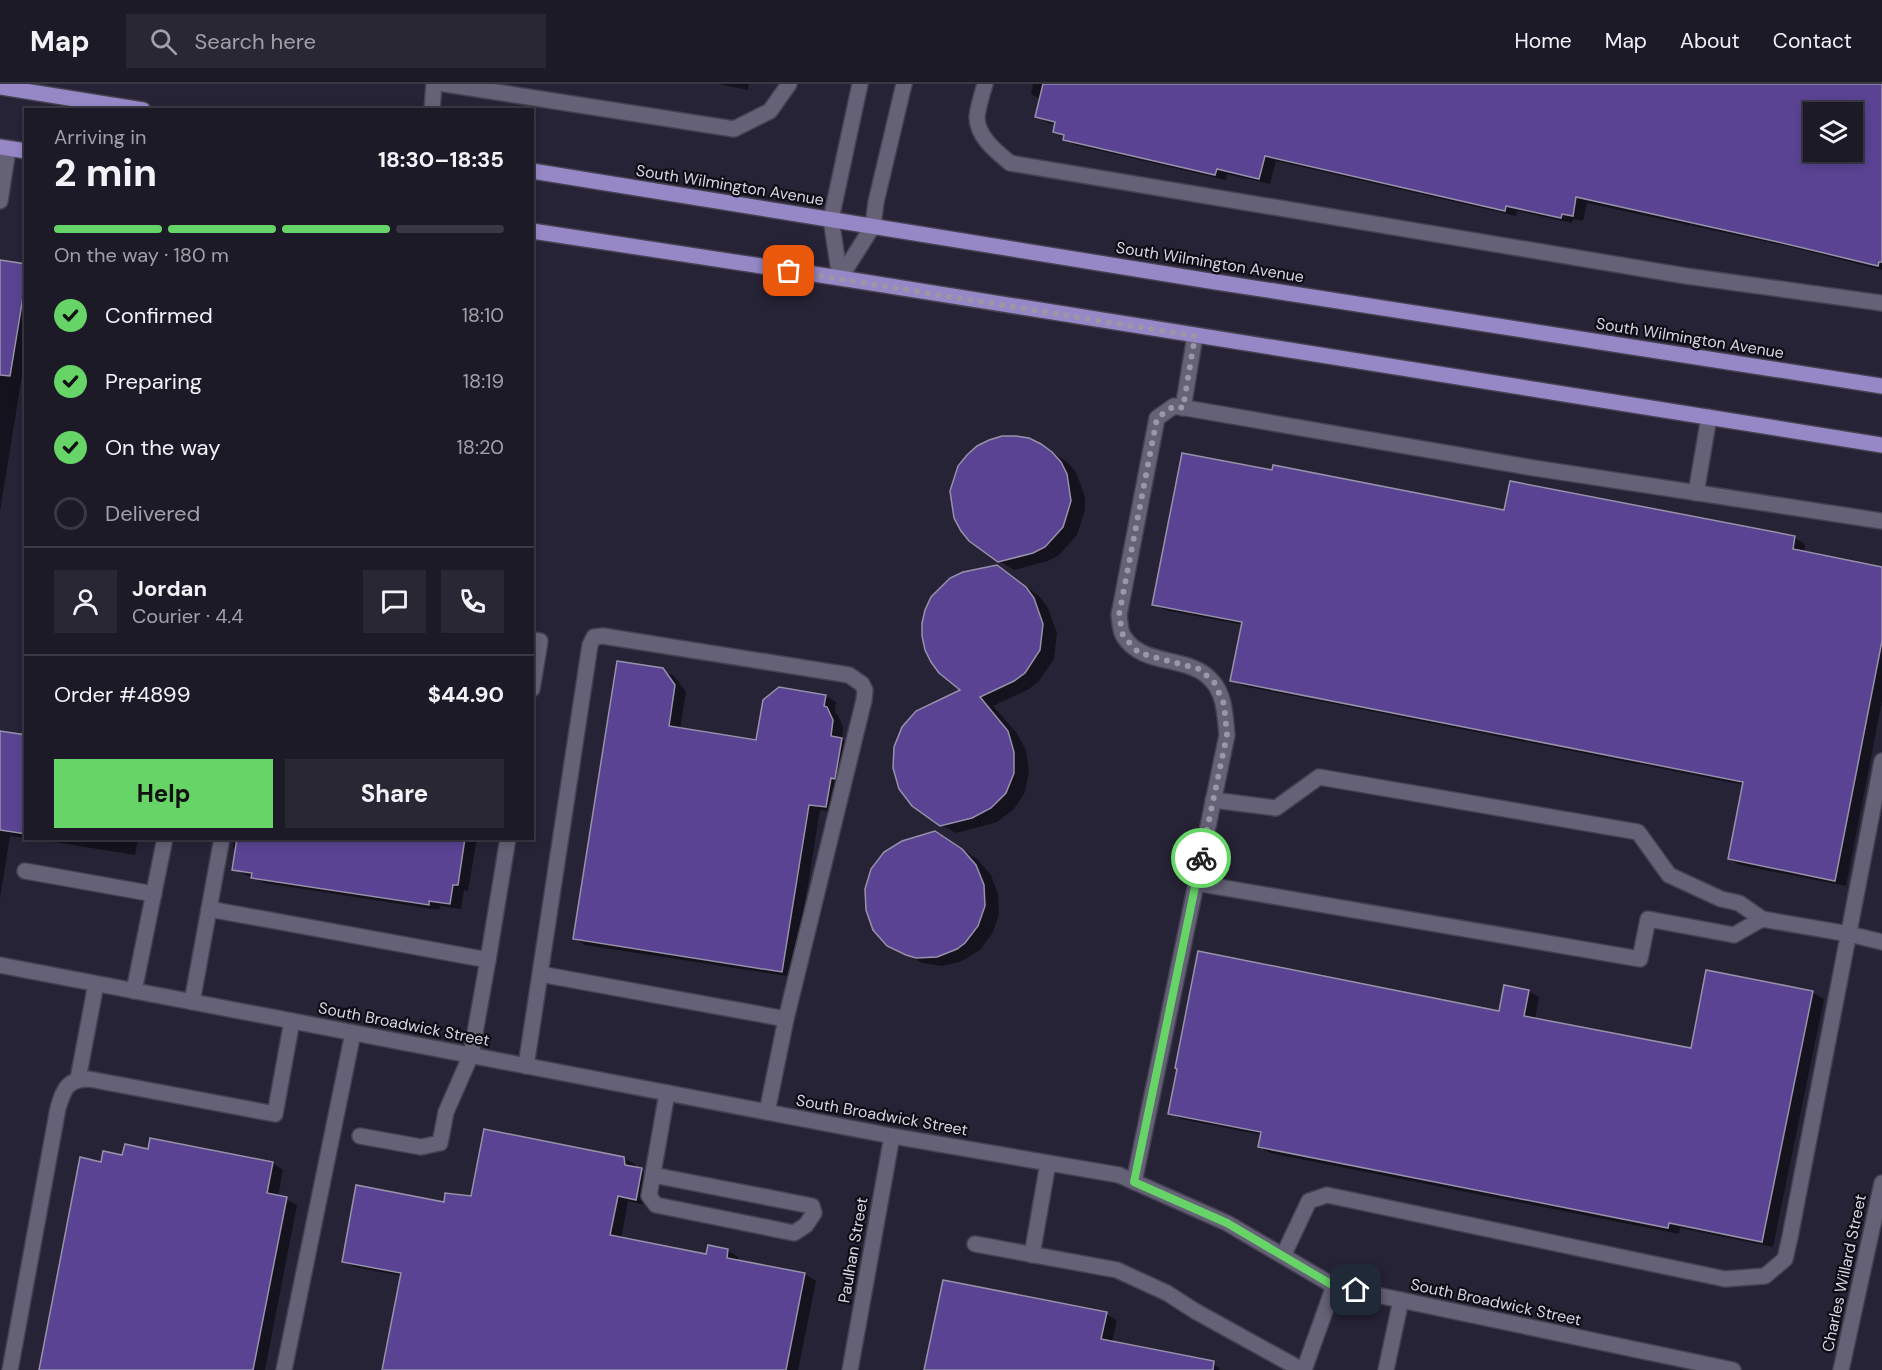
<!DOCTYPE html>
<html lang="en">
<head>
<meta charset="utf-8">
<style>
	body { margin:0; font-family:"DM Sans",sans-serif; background:#2a2734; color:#f1f3f6; height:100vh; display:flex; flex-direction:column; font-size:22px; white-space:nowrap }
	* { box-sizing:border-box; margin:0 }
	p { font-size:20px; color:#a0a1a8 }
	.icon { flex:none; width:33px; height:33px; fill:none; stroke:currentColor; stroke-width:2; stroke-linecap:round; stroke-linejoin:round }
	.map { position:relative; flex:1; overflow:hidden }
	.details { position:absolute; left:24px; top:24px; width:510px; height:732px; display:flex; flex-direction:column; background:#1d1a28; border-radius:0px; box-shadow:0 3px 9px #0003,0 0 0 2px #3b3845 }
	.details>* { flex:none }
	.controls { position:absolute; left:1803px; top:18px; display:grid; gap:12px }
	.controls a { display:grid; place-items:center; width:60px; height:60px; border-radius:0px; background:#1d1a28; box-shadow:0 3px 9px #0003,0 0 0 2px #3b3845; font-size:30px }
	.pin { position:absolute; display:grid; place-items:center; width:51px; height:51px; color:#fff; margin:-26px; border-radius:12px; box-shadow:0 3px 9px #0006 }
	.courier { position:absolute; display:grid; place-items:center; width:60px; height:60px; margin:-30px; border:4px solid #66d466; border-radius:50%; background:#fff; color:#222; box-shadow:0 2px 8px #0007 }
	.head em { font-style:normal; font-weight:700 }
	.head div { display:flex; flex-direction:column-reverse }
	.head { display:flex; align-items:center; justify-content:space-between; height:102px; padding:0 30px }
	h1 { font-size:39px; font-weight:700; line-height:45px }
	.bar { display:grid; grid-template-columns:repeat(4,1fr); gap:9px 6px; align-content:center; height:72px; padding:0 30px }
	.bar i { height:8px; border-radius:4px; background:#3b3845 }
	.bar .selected { background:#66d466 }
	.bar p { grid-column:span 4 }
	.line { display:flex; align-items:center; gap:15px; padding:0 30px; border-top:2px solid #3b3845 }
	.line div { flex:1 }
	.round { display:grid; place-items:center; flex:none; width:63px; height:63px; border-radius:0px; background:#2a2734 }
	ol { padding:0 30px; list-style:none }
	li { display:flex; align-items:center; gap:18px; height:66px }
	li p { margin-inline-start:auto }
	li .icon { padding:6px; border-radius:50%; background:#66d466; color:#111; stroke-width:4 }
	li:last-child { color:#a0a1a8 }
	li i { width:33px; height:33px; border:3px solid #3b3845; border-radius:50% }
	.primary-button { display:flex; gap:12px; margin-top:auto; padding:12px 30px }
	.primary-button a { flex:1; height:69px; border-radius:0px; background:#66d466; color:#111; font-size:24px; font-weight:700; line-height:69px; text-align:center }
	.primary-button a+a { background:#2a2734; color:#f1f3f6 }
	header { display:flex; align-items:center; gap:36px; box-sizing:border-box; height:84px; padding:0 30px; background:#1d1a28; border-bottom:2px solid #3b3845 }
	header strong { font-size:28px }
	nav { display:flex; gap:33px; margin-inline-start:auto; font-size:21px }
	.search { width:420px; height:54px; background:#2a2734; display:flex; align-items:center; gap:15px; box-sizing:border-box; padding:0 21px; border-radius:0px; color:#a0a1a8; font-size:22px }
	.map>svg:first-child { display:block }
</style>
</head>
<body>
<header>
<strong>Map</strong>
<div class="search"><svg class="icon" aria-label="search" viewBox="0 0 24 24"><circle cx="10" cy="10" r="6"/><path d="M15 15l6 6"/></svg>Search here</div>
<nav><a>Home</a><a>Map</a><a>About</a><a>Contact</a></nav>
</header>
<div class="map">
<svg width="1882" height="1286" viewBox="0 0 1882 1286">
	<rect width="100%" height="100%" fill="#272336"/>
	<!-- shadow -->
	<g fill="#0007" fill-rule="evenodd">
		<path d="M719,0H749L748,6Z"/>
		<path d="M1033,0H1882V186L1791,163L1587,119L1583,137L1573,135L1572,139L1517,127L1516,132L1276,77L1270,100L1227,90L1226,96L1075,61L1055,48L1056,41L1048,39L1037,33L1041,16L1031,10ZM1814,28H1852V68H1814Z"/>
		<path d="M0,177L26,181V267L0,427Z"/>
		<path d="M1041,361L1067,378L1076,388L1085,413V426L1077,451L1059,471L1048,477L1014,486L999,477Z"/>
		<path d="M1505,428L1795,454L1805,460L1804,469L1882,484V617L1846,802L1740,781L1729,775L1744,701L1243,602L1232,596L1243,541L1165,526L1154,520Z"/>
		<path d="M997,482L1012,491L1040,513L1048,524L1057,549L1054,575L1039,597L1029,605L993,622L1016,648L1026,666L1029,687L1025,708L1014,725L997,738L956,749L941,741L963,606Z"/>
		<path d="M662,586L674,592L686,608L680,645L758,658L826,612L836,618L835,629L838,631L843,643L842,655L852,662L837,728L820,726L793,893L585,861L574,854Z"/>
		<path d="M0,649L26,653V754L10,752L0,815Z"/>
		<path d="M29,754H138L135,771Z"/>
		<path d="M234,754H477L468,807L464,806L461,825L440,822L439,826L264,799L233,785L236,766L233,764Z"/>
		<path d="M949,757L977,775L991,791L998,810L999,831L992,850L980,866L962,877L942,882L922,879L888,860Z"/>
		<path d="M1707,888L1813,909L1824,915L1773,1163L1680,1144L1679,1150L1270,1069L1259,1063L1262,1051L1181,1035L1170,1029L1500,928L1528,907L1539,913L1535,935L1692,966Z"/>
		<path d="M149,1067L273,1079L283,1086L278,1113L286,1115L297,1121L265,1286H40L102,1079Z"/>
		<path d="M624,1074L635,1080V1085L652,1092L646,1121L628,1117L621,1155L708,1171L728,1167L738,1173V1177L805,1190L816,1197L798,1286H383L402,1192L354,1183L343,1177L445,1120Z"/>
		<path d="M1106,1230L1117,1236L1112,1259L1209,1278L1220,1284L1219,1286H926Z"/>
	</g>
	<!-- building -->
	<g fill="#594392" stroke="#9792aa" stroke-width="1.5" fill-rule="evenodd">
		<path d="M1043,0H1882V178H1879L1878,182L1778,158L1576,113L1573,132L1562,130L1561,134L1506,122L1505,127L1265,72L1259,95L1217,85L1215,91L1063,56L1064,51L1053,48L1055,38L1035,33ZM1814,28H1852V68H1814Z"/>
		<path d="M0,176L26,180V195L10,292L0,291Z"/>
		<path d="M1002,352H1016L1029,354L1041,360L1052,368L1061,378L1067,390L1071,417L1063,443L1045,463L1033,469L998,478L969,457L961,447L954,434L950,407L958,382L967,371L977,362L989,356Z"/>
		<path d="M1182,369L1272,386L1273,381L1504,426L1510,397L1795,452L1793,465L1882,483V557L1835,797L1728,775L1743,698L1230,597L1242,538L1152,521Z"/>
		<path d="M997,481L1026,503L1034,514L1043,540L1040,566L1025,589L1014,597L980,613L1008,647L1014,668V689L1006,709L991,724L972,734L940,742L912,722L899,705L893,684L894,663L902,643L916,627L960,606L939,589L931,578L925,566L922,552V539L925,526L931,513L950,494L963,488Z"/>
		<path d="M617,577L663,584L675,601L669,642L756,656L763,616L779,603L826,611L824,622L827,623L833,636L831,652L842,654L836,689L835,695L831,694L826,723L809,721L782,888L573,855Z"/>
		<path d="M0,647L26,651V750L0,746Z"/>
		<path d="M935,747L962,765L976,781L984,801L985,822L978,842L965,859L957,865L937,873L916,874L906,871L887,862L873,846L866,826L865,805L871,785L884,768L902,757Z"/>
		<path d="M237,754H465L458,801H453L450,820L429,817V821L251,794L252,789L232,786Z"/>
		<path d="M1198,867L1499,927L1504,901L1529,906L1524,932L1691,964L1706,886L1813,907L1762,1158L1669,1139L1668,1144L1258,1063L1261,1048L1168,1030L1177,985L1175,984Z"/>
		<path d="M484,1045L624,1073L625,1081L642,1084L636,1116L618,1112L610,1151L706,1170L708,1161L728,1165L727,1174L805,1189L786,1286H382L401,1189L342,1178L356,1101L444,1118L445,1109L471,1112Z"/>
		<path d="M150,1054L273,1078L267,1109L287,1113L253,1286H39L80,1073L101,1078L103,1067L122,1071L125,1060L148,1065Z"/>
		<path d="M943,1196L1107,1228L1101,1255L1214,1277L1213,1286H924Z"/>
	</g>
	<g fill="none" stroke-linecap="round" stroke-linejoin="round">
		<defs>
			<g id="minor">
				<path d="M445,0L734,45L770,27L789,0"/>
				<path d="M985,0C982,10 978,23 977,33C977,53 997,68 1010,79L1686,192L1882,219"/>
				<path d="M432,26L434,0"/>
				<path d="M0,117L8,65"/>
				<path d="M840,194L873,142L876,118L904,0"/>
				<path d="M840,194L831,135L860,0"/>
				<path d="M1183,324L1195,252"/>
				<path d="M1696,409L1709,333"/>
				<path d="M532,556L540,557L532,605"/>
				<path d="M1213,716L1276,724L1319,693L1638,748L1669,791L1721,815L1739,819L1762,835L1849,850L1882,858"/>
				<path d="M25,787L154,810"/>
				<path d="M1196,799L1640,875L1648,835L1734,851L1762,835"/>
				<path d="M209,825L488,876L508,754"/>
				<path d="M0,881L892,1052L1119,1091L1227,1139L1334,1202L1733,1286"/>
				<path d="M134,907L165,754"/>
				<path d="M192,918L222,754"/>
				<path d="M526,982L590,561L594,553L603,552L849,591L862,600L865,606L864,616L786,935L540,890"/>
				<path d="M78,995L96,900"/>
				<path d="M767,1028L786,935"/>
				<path d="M360,1052L421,1063L440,1059L446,1028L471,971L488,876"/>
				<path d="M653,1091L812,1122L814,1129L806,1141L794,1149L656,1121L649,1112L667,1009"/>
				<path d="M1134,1098L1227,651C1225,633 1225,612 1213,598C1191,570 1144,584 1124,553C1120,548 1120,537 1119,531L1157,334L1174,322L1534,384L1882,437"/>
				<path d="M975,1160L1117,1186L1167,1209L1195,1227L1302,1286"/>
				<path d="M1032,1171L1048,1079"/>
				<path d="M1283,1172L1309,1117L1327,1111L1725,1195L1765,1192L1785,1175L1790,1153L1882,677"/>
				<path d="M10,1286L58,1024C64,1005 67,995 89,995L275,1030L292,937"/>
				<path d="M284,1286L353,949"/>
				<path d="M850,1286L892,1052"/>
				<path d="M1304,1286L1334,1202"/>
				<path d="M1386,1286L1401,1216"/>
				<path d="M1841,1286L1882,1099"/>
			</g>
			<g id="major">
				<path d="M0,3L143,26"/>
				<path d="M0,63L26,67"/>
				<path d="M532,87L1216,198L1882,302"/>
				<path d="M532,147L840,194L1882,361"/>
			</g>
		</defs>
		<!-- minor casing -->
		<use href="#minor" stroke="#444150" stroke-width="18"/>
		<!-- major casing -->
		<use href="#major" stroke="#444150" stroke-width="18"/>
		<!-- minor -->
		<use href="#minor" stroke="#656177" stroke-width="15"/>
		<!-- major -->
		<use href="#major" stroke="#9687c7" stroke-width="15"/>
	</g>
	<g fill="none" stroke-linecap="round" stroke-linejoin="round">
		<!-- done -->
		<path stroke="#9a97a6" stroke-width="6" stroke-dasharray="0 10.8" d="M789,187L1195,252L1183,324L1174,322L1157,334L1119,531L1123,552L1139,569L1199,585L1214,598L1224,620L1227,651L1201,774"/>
		<!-- route -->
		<path stroke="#66d466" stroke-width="8" d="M1201,774L1134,1098L1227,1139L1334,1202L1356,1206"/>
	</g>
	<g text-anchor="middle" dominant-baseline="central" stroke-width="4.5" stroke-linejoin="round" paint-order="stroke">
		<!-- street labels -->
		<g font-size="16" fill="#d8d6e3" stroke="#0f0e16">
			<text transform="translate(730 101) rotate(9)">South Wilmington Avenue</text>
			<text transform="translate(1210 178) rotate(9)">South Wilmington Avenue</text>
			<text transform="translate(1690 254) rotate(9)">South Wilmington Avenue</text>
			<text transform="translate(404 940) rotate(11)">South Broadwick Street</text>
			<text transform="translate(882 1031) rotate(10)">South Broadwick Street</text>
			<text transform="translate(853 1166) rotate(-80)">Paulhan Street</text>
			<text transform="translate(1844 1189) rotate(-78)">Charles Willard Street</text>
			<text transform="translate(1496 1218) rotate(12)">South Broadwick Street</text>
		</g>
	</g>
</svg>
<div class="controls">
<a><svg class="icon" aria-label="layers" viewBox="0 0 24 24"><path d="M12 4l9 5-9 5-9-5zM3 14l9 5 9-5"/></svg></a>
</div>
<div class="pin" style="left:789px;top:187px;background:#ea580c"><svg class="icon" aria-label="bag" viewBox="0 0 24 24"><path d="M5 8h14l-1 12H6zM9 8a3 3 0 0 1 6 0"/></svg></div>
<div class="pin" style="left:1356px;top:1206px;background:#1f2937"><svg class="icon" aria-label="home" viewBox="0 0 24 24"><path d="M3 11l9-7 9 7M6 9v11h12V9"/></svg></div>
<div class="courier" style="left:1201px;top:774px"><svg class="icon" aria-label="bike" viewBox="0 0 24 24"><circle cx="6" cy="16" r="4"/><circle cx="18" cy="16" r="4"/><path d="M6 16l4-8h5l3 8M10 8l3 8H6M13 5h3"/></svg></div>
<section class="details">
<div class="head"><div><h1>2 min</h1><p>Arriving in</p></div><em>18:30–18:35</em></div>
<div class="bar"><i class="selected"></i><i class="selected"></i><i class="selected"></i><i></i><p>On the way · 180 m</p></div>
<ol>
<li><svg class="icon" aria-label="check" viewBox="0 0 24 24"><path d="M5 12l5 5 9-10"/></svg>Confirmed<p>18:10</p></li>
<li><svg class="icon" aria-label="check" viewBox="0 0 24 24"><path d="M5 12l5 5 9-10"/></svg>Preparing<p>18:19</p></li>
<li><svg class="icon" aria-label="check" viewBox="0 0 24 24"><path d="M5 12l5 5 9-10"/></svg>On the way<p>18:20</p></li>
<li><i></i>Delivered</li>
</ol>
<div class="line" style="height:108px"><a class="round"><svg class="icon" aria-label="person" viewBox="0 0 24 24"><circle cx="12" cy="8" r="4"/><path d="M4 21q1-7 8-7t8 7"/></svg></a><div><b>Jordan</b><p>Courier · 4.4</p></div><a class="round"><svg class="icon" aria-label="chat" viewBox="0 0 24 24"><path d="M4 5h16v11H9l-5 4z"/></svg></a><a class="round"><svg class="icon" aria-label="phone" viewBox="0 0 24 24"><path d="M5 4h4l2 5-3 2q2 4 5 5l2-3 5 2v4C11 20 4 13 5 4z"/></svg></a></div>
<div class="line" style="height:78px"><div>Order #4899</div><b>$44.90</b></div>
<div class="primary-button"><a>Help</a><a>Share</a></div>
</section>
</div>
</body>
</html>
